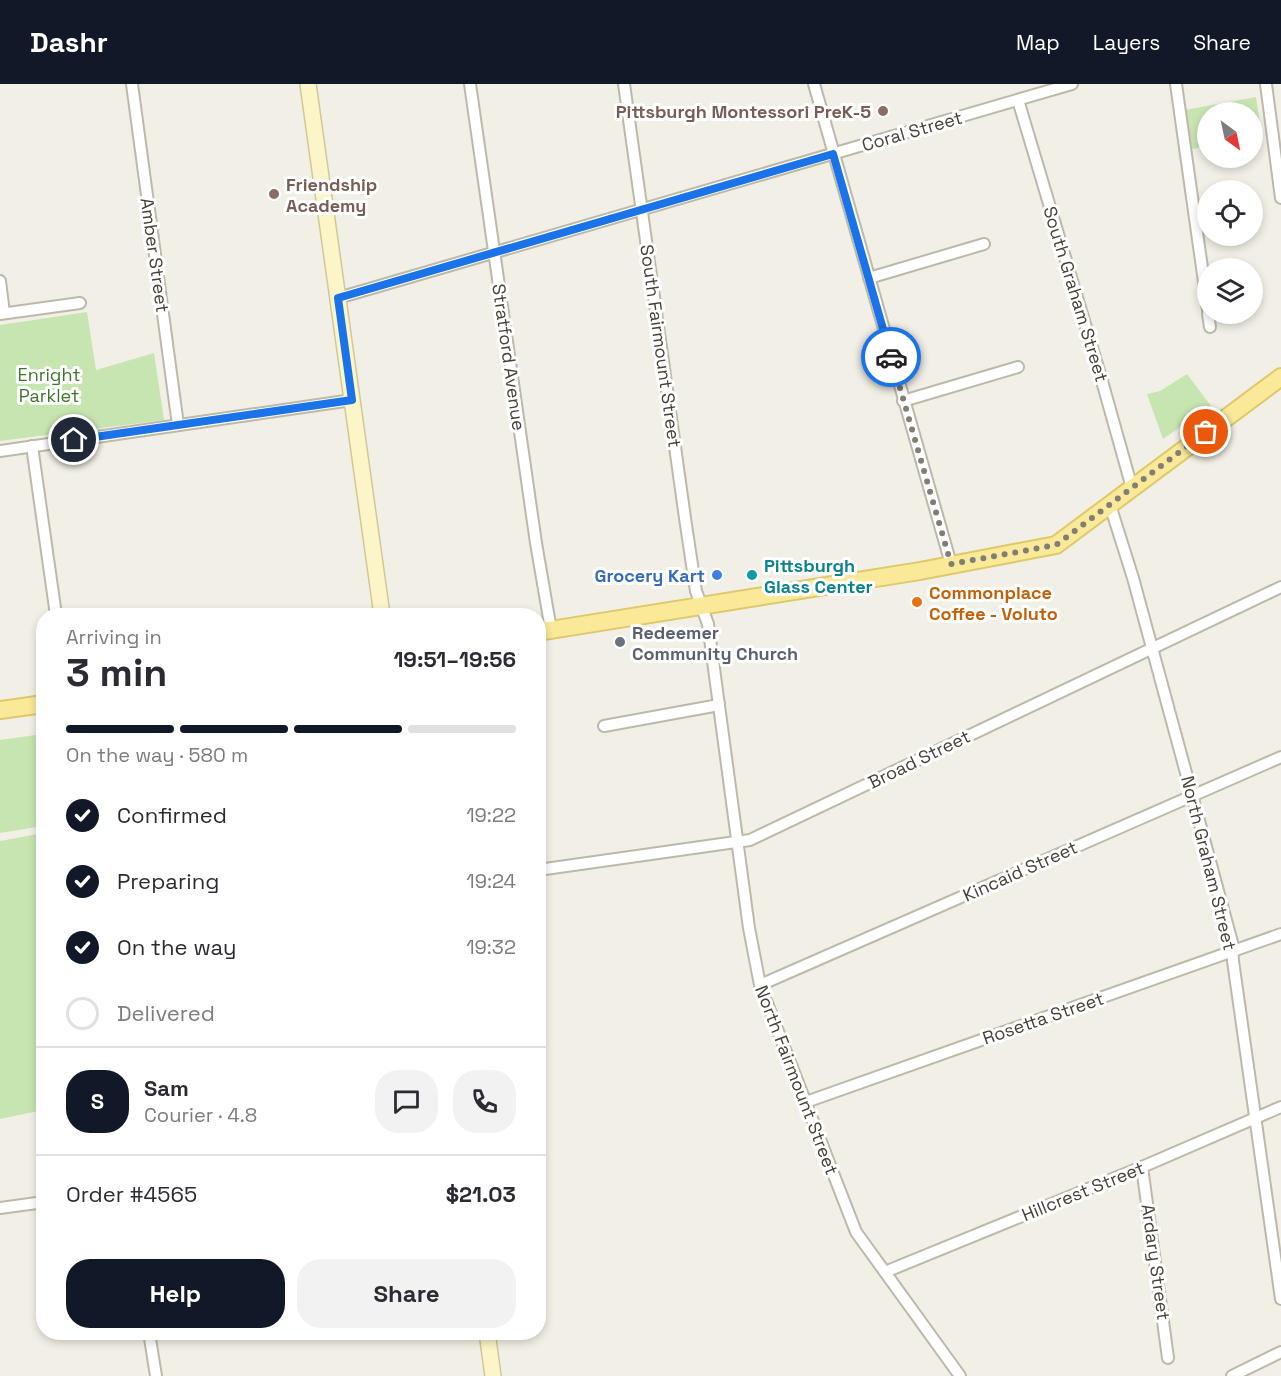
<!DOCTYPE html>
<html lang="en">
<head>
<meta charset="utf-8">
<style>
	body { margin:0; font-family:"Space Grotesk",sans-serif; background:#f2f2f3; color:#2b2b33; height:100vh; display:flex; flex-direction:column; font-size:22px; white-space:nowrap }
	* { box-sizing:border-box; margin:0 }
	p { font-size:20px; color:#7c7c81 }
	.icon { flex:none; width:33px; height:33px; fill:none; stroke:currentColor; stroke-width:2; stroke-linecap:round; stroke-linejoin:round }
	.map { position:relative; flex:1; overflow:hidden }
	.side { position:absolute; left:36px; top:524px; width:510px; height:732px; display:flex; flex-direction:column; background:#fff; border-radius:24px; box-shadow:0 3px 9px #0003 }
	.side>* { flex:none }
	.needle { width:39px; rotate:147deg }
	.buttons { position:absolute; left:1197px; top:18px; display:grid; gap:12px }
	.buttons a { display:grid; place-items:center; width:66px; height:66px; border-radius:50%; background:#fff; box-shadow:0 3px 9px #0003; font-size:30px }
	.pin { position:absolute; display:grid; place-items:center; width:51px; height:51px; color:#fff; margin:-26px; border:3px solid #fff; border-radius:50%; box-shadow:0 2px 6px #0007 }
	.courier { position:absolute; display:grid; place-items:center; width:60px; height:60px; margin:-30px; border:4px solid #1a73e8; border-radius:50%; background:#fff; color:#222; box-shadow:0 2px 8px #0007 }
	.summary em { font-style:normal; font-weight:800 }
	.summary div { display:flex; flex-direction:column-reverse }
	.summary { display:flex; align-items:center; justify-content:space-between; height:102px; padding:0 30px }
	h1 { font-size:39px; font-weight:800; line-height:45px }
	.bar { display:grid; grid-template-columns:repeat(4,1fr); gap:9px 6px; align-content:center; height:72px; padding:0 30px }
	.bar i { height:8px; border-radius:4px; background:#e1e1e2 }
	.bar .on { background:#111827 }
	.bar p { grid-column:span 4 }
	.line { display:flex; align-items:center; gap:15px; padding:0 30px; border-top:2px solid #e1e1e2 }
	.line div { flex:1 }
	.round { display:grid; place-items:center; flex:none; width:63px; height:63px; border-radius:24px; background:#f2f2f3 }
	ol { padding:0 30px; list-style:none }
	li { display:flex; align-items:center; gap:18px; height:66px }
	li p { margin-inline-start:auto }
	li .icon { padding:6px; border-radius:50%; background:#111827; color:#fff; stroke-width:4 }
	li:last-child { color:#7c7c81 }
	li i { width:33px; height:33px; border:3px solid #e1e1e2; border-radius:50% }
	.primary-button { display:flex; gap:12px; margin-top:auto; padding:12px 30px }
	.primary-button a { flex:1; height:69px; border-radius:24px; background:#111827; color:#fff; font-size:24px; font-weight:800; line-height:69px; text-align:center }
	.primary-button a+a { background:#f2f2f3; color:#2b2b33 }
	header { display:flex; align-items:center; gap:36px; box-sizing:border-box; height:84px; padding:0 30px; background:#111827; color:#fff }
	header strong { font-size:28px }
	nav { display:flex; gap:33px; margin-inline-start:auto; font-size:21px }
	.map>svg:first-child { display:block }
</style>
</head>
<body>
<header>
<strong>Dashr</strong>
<nav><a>Map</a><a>Layers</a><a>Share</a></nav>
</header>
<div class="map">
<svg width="1281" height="1292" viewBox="0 0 1281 1292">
	<rect width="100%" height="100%" fill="#f2f0e6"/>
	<!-- green -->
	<g fill="#c7e5b1">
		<path d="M1256,13L1262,53L1253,54L1252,28H1208L1207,63L1192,65L1185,26Z"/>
		<path d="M87,228L96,286L154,269L164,336L0,357V241Z"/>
		<path d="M1187,290L1211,322L1163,355L1147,310L1160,307Z"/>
		<path d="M43,650V742L0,749V656Z"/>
		<path d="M43,749V1026L0,1035V757Z"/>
	</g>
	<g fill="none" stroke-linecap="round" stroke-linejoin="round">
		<defs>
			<g id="minor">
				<path d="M132,0L178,341"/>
				<path d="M470,0L536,459L551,546"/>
				<path d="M624,0L686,441L696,507L708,540L749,844L760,901L856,1148L960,1292"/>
				<path d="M814,0L951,480"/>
				<path d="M1176,0L1208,226"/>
				<path d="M1266,0L1281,114"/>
				<path d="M1018,16L1102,297L1132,404"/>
				<path d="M869,194L984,160"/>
				<path d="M0,197L4,229"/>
				<path d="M338,214L1072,0"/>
				<path d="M0,230L80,219"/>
				<path d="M1208,230L1210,243"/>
				<path d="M903,317L1018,283"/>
				<path d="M32,362L56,531"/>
				<path d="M0,367L352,316"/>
				<path d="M1110,421L1133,494L1232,858L1233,877L1281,1215"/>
				<path d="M604,642L719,621"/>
				<path d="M538,786L750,756L1281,503"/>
				<path d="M760,901L1281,673"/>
				<path d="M806,1018L1281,850"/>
				<path d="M1142,1083L1168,1274"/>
				<path d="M0,1124L44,1118"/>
				<path d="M885,1188L1142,1083L1281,1023"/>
				<path d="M149,1248L156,1292"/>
				<path d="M1232,1292L1281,1268"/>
			</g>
			<g id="secondary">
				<path d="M308,0L382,531"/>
				<path d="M487,1248L493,1292"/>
			</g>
			<g id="primary">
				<path d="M538,548L920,487L1056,461L1281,293"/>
				<path d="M0,626L44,620"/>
			</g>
		</defs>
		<!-- minor casing -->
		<use href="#minor" stroke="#bdb9aa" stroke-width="14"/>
		<!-- secondary casing -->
		<use href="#secondary" stroke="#d0c898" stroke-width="18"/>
		<!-- primary casing -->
		<use href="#primary" stroke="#dec869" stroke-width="20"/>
		<!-- minor -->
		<use href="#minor" stroke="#fff" stroke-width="10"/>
		<!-- secondary -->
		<use href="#secondary" stroke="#fcf5c7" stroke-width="15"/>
		<!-- primary -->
		<use href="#primary" stroke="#f9e999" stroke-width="16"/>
	</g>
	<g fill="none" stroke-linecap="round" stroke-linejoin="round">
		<!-- done -->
		<path stroke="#827e74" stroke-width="6" stroke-dasharray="0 10.8" d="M891,273L951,480L1056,461L1206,348"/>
		<!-- route -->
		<path stroke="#1a73e8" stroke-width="8" d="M74,356L352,316L338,214L833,70L891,273"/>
	</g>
	<!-- markers -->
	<g fill="#8d6e63" stroke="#fff" stroke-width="2">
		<circle cx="883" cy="27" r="6"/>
		<circle cx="274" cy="110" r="6"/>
	</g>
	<circle fill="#3f7fe0" stroke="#fff" stroke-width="2" cx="717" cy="491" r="6"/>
	<circle fill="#0f9aa8" stroke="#fff" stroke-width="2" cx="752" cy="491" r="6"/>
	<circle fill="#e8710a" stroke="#fff" stroke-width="2" cx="917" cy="518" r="6"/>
	<circle fill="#6b7280" stroke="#fff" stroke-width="2" cx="620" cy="558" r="6"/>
	<g text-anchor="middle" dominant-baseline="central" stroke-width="6" stroke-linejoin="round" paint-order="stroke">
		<!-- education labels -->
		<g font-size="18" font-weight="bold" fill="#785e54" stroke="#fff" text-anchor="end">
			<text x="871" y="27">Pittsburgh Montessori PreK-5</text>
			<text x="286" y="100" text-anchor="start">Friendship<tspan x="286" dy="21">Academy</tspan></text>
		</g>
		<!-- street labels -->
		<g font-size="18" fill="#454136" stroke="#fff">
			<text transform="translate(912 47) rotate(-16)">Coral Street</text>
			<text transform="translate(155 171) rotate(82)">Amber Street</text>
			<text transform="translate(1076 210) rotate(73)">South Graham Street</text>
			<text transform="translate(661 262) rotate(82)">South Fairmount Street</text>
			<text transform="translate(509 273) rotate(82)">Stratford Avenue</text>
			<text transform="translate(919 675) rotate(-26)">Broad Street</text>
			<text transform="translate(1209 779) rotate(76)">North Graham Street</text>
			<text transform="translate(1020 787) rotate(-24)">Kincaid Street</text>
			<text transform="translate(1043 934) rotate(-19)">Rosetta Street</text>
			<text transform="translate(797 996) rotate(69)">North Fairmount Street</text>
			<text transform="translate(1083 1107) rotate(-22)">Hillcrest Street</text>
			<text transform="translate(1156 1178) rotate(82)">Ardary Street</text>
		</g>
		<!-- park labels -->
		<g font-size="18" fill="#3f742c" stroke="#fff">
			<text x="49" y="290">Enright<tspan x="49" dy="21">Parklet</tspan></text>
		</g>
		<!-- culture labels -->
		<g font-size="18" font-weight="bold" fill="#0d838f" stroke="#fff" text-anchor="start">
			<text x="764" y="481">Pittsburgh<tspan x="764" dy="21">Glass Center</tspan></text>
		</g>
		<!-- shop labels -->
		<g font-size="18" font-weight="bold" fill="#366cbe" stroke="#fff" text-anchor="end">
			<text x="705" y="491">Grocery Kart</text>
		</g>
		<!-- food labels -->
		<g font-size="18" font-weight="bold" fill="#c56008" stroke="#fff" text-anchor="start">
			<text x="929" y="508">Commonplace<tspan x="929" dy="21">Coffee - Voluto</tspan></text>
		</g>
		<!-- worship labels -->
		<g font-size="18" font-weight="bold" fill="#5b616d" stroke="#fff" text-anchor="start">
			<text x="632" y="548">Redeemer<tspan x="632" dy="21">Community Church</tspan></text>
		</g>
	</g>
</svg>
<div class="buttons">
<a><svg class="needle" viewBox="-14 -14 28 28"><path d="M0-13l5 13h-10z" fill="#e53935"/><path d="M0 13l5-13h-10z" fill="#7c7c81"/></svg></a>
<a><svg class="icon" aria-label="locate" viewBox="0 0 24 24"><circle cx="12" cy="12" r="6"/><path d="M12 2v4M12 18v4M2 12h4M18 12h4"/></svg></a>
<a><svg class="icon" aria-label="layers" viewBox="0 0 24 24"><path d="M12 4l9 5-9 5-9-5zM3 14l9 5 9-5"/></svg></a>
</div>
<div class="pin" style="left:1206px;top:348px;background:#ea580c"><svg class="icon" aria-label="bag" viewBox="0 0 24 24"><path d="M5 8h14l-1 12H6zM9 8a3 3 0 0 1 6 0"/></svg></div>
<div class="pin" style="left:74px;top:356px;background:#1f2937"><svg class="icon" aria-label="home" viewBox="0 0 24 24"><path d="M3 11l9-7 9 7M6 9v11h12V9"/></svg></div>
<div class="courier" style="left:891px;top:273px"><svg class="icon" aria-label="car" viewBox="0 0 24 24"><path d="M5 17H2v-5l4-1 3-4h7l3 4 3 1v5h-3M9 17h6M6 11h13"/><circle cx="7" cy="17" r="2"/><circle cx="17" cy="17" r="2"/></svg></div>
<section class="side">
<div class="summary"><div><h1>3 min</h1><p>Arriving in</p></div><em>19:51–19:56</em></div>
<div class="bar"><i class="on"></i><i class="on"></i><i class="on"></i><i></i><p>On the way · 580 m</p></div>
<ol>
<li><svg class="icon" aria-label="check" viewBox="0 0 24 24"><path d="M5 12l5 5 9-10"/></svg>Confirmed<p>19:22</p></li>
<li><svg class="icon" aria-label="check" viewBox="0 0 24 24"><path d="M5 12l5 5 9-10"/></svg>Preparing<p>19:24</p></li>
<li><svg class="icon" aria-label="check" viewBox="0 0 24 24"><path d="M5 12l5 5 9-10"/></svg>On the way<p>19:32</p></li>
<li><i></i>Delivered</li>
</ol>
<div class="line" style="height:108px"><b class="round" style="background:#111827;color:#fff">S</b><div><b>Sam</b><p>Courier · 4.8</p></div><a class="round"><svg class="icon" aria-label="chat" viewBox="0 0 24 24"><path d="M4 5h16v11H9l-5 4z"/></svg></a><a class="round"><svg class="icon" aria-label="phone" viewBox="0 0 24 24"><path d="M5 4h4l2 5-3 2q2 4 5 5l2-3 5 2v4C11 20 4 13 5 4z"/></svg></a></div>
<div class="line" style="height:78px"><div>Order #4565</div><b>$21.03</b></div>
<div class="primary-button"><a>Help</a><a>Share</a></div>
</section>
</div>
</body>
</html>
